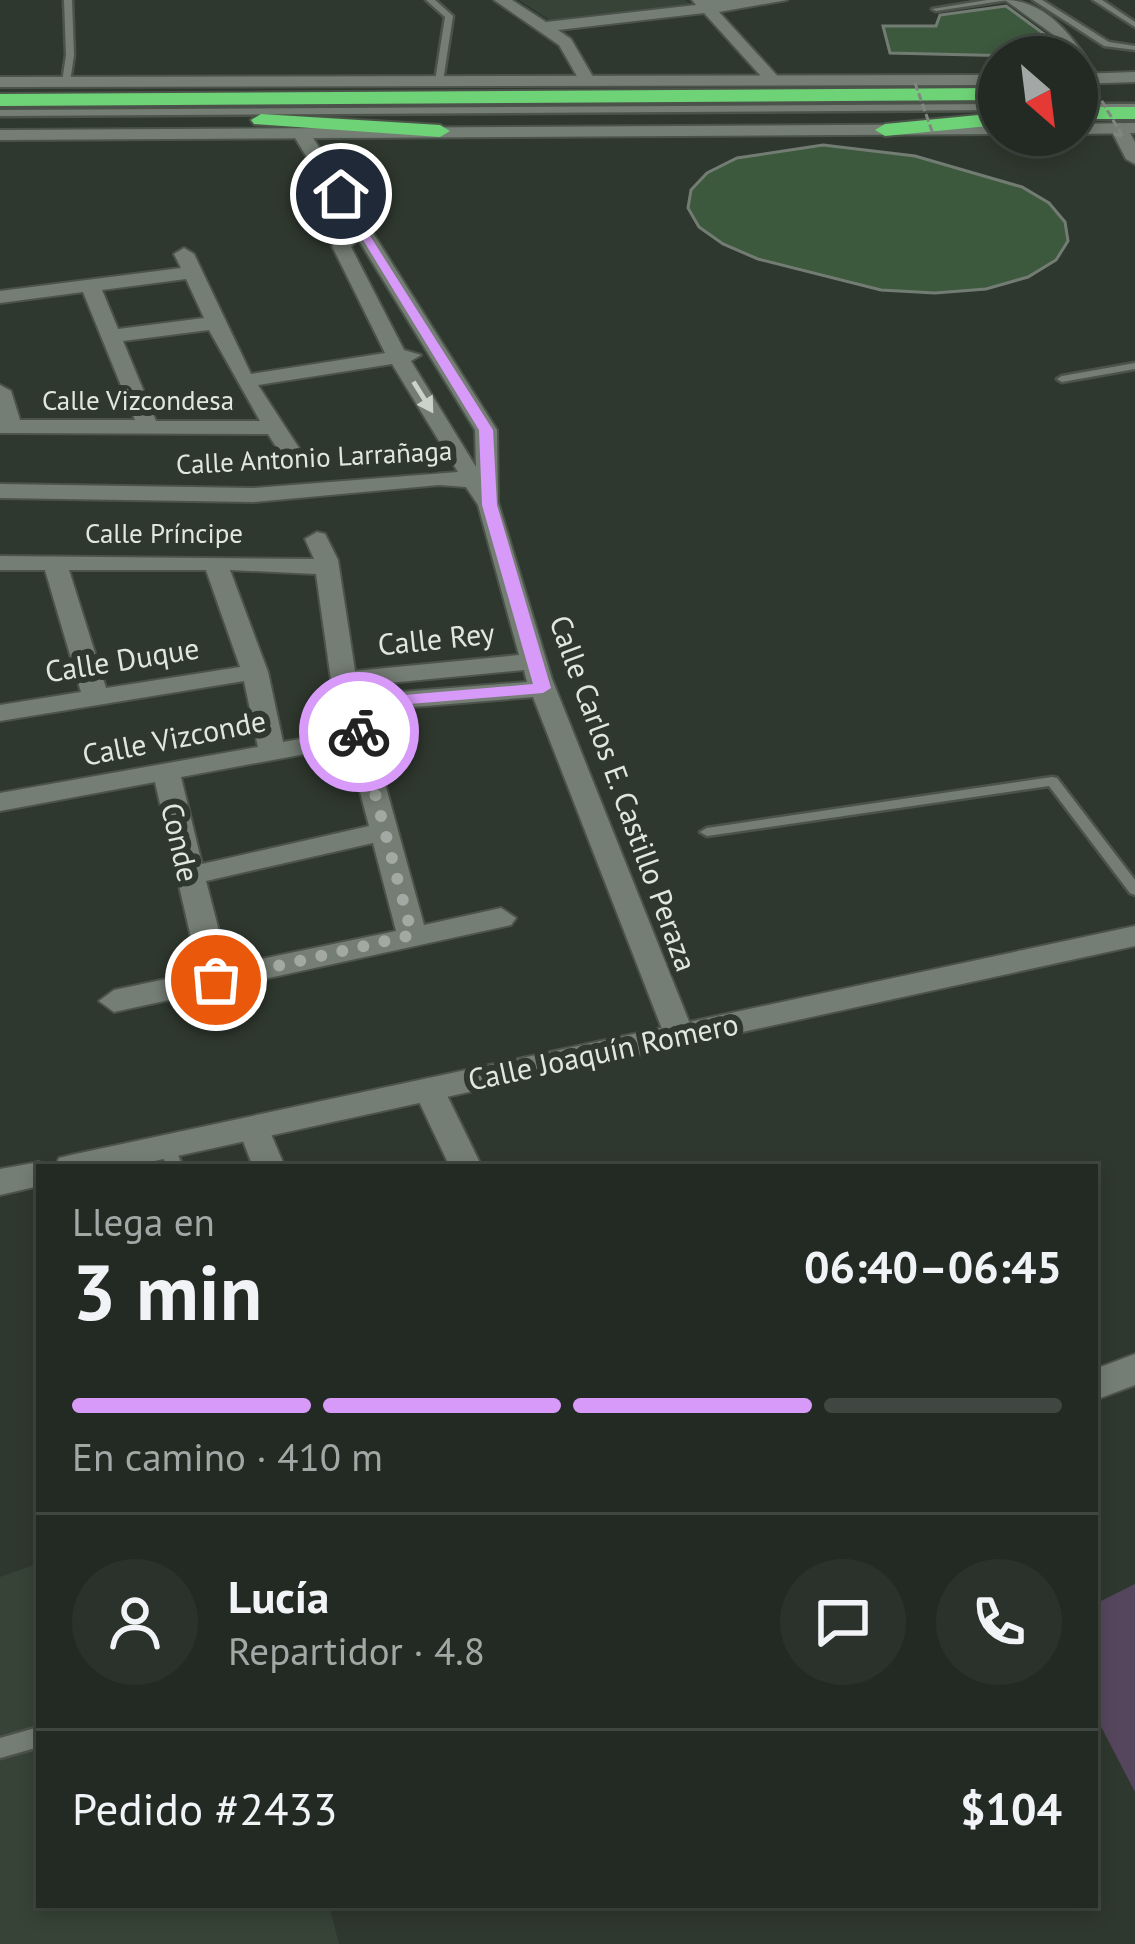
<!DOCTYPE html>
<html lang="es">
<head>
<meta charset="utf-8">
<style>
	body { margin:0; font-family:"PT Sans",sans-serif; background:#2b322b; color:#f1f3f6; height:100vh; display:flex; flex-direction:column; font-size:45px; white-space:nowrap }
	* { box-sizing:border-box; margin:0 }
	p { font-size:39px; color:#a3a7a6 }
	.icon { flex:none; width:66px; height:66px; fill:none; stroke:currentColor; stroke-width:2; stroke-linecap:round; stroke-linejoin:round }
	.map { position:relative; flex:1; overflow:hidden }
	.sheet { position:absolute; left:36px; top:1164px; width:1062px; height:744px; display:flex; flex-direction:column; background:#232a23; border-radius:0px; box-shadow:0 6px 18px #0003,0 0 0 3px #404641 }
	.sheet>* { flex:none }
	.needle { width:78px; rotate:152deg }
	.controls { position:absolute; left:978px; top:36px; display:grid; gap:24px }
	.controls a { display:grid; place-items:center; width:120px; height:120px; border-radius:50%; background:#232a23; box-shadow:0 6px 18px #0003,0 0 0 3px #404641; font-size:60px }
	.pin { position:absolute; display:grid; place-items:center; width:102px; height:102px; color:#fff; margin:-51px; border:6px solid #fff; border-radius:50%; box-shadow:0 3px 12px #0007 }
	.courier { position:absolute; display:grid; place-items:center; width:120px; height:120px; margin:-60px; border:9px solid #d89af8; border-radius:50%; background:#fff; color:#222; box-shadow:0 3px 15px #0007 }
	.head em { font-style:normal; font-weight:700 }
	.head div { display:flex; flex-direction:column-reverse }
	.head { display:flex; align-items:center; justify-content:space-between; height:204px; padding:0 36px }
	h1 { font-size:78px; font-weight:700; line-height:90px }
	.bar { display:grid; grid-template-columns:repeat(4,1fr); gap:18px 12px; align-content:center; height:144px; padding:0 36px }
	.bar i { height:15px; border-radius:9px; background:#404641 }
	.bar .current { background:#d89af8 }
	.bar p { grid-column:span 4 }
	.line { display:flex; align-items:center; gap:30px; padding:0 36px; border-top:3px solid #404641 }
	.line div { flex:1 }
	.round { display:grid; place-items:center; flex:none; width:126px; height:126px; border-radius:63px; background:#2b322b }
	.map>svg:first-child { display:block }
</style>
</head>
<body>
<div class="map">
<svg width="1135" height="1944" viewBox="0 0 1135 1944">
	<rect width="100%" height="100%" fill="#2f382f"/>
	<!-- built -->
	<g fill="#364336">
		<path d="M519,0H685L692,5L553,22Z"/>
		<path d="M39,1563V1905H329L339,1944H0V1577Z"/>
	</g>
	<!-- green -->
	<path fill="#55465d" d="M1135,1584V1792L1095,1715V1604Z"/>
	<!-- building -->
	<g fill="#3c583d" stroke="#737c73" stroke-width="3">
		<path d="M1006,6L1051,39L1063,57L890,53L883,26H936L940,15Z"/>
		<path d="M823,145L915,156L1022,187L1049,203L1065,222L1068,241L1056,260L1028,277L986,289L935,293L881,290L758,259L723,244L699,227L688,208L691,190L707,173L737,158Z"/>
	</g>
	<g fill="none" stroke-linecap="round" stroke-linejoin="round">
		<defs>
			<g id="lane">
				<path d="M64,0H72L74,55L70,82L66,84L62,82L66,55Z"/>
				<path d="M426,0H435L453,16L443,81L439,83L435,81L445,17Z"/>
				<path d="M987,0H1008L936,11L932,9Z"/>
				<path d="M1033,0H1042L1109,42L1135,46V50L1104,46Z"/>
				<path d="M1093,0H1102L1135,22V27Z"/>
				<path d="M999,104V110L0,116V110Z"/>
				<rect x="1077" y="104" width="58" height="6"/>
				<path d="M1135,363V369L1062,382L1057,379L1062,376Z"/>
				<path d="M1052,777L1057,778L1135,880V895L1130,893L1049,786L707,836L700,832L707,828Z"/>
				<path d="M167,1141L173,1143L183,1167H167L159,1147L161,1143Z"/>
				<path d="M39,1727V1747L0,1758V1738Z"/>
			</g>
			<g id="street">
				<path d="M494,0H512L546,22L696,5L692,0H787L719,12L782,81L768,84L704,13L558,30L571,39L596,82L582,85L559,45Z"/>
				<path d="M1005,0C1051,0 1078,45 1100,79L1098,82H1086L1077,68V57H1070L1058,38Z"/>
				<path d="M1119,123L1125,124L1135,142V164L1126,159L1110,128Z"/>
				<path d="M295,129L310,133L497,430L498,502L552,679L694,1034L690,1042H668L664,1034L533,697L365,711L424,925L501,908L516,918L511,925L114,1012L99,1001L114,990L199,972L155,782L0,811V793L258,747L244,681L0,721V705L81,692L45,570H0V556L314,559L305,539L317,532L325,534L338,560L355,671L519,655L478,505L466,487L439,485L253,502L0,498V484L253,488L458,472L392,364L258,385L299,448L288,455L280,453L268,434L0,433V385L11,391L20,420H135L83,292L0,303V291L181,268L174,254L184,248L194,254L251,374L385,353L332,246L349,226L292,133ZM358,239L475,430L476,467L411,361L421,355L404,350L351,247ZM186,279L204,318L118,329L102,290ZM209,330L260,421H156L123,341ZM69,570H206L240,667L106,688ZM230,570L316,574L331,680L344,731L283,742L268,672ZM524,670L527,682L361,695L358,686ZM348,746L369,826L202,864L181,777ZM373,843L396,931L228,966L206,881Z"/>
				<path d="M429,1078L440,1081L482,1167H450L413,1089L418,1081Z"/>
				<path d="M254,1116L265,1120L285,1167H253L238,1128L243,1120Z"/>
				<path d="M1135,1354V1385L1095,1400V1369Z"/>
			</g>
			<g id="secondary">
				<path d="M1135,72V82L1077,84V74Z"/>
				<path d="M999,75V85L0,87V77Z"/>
				<path d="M1135,123V133L1077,134V124Z"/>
				<path d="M999,124V134L0,140V130Z"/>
				<path d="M1135,926V946L127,1167H55L59,1158L71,1155Z"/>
				<path d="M39,1162L52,1167H39V1186L0,1195V1169Z"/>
			</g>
			<g id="highway">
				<path d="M999,88V100L0,106V94Z"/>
				<rect x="1077" y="107" width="58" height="12"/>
				<path d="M999,113V125L885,136L875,130L885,124Z"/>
				<path d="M261,114L440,125L450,131L440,137L254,124L251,120Z"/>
			</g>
		</defs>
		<!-- lane casing -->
		<use href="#lane" stroke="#4b534b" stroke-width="5"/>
		<!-- street casing -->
		<use href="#street" stroke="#4b534b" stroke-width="4"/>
		<!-- secondary casing -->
		<use href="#secondary" stroke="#4b534b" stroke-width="4"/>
		<!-- highway casing -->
		<use href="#highway" stroke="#4b534b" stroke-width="4"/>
		<!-- lane -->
		<use href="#lane" fill="#757e75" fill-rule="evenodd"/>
		<!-- street -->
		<use href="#street" fill="#757e75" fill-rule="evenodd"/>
		<!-- secondary -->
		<use href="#secondary" fill="#757e75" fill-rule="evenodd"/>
		<!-- highway -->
		<use href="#highway" fill="#6ed376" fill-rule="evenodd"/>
		<!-- path-bridge -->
		<g stroke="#808780" stroke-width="3" stroke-dasharray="8 3" stroke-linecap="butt">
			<path d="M1077,67H1082L1123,137L1113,133"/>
			<path d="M915,83L933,134"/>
		</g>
	</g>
	<!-- one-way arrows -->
	<defs><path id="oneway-solid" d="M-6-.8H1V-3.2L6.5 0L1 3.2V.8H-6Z" transform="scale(3)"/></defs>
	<use fill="#cbd1cb" href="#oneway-solid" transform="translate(423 397) rotate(58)"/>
	<!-- route -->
	<path fill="#d89af8" d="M341,190L493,430L497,505L551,688L543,693L361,708L367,732L359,737L350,732L345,700L533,684L482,505L479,430L335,194Z"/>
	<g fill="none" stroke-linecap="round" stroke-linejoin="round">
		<!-- done -->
		<path stroke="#a2a9a2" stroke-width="12" stroke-dasharray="0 21.6" d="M216,980L412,935L359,732"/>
	</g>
	<g text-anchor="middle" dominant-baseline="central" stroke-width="12" stroke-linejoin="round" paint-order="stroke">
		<!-- far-street labels -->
		<g font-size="27" fill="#e0e6e0" stroke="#2f382f">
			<text x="138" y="400">Calle Vizcondesa</text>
			<text transform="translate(314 457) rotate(-3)">Calle Antonio Larrañaga</text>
			<text x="164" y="533">Calle Príncipe</text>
		</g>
		<!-- street labels -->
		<g font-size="30" fill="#e0e6e0" stroke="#2f382f">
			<text transform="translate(436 638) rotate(-6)">Calle Rey</text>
			<text transform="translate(122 659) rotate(-9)">Calle Duque</text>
			<text transform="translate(174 737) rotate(-11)">Calle Vizconde</text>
			<text transform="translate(624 793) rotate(70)">Calle Carlos E. Castillo Peraza</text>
			<text transform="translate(181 842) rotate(77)">Conde</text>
			<text transform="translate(603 1051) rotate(-12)">Calle Joaquín Romero</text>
		</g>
	</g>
</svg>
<div class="controls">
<a><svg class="needle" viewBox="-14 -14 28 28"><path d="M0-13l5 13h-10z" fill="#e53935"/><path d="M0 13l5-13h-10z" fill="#a3a7a6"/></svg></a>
</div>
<div class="pin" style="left:216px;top:980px;background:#ea580c"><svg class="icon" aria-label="bag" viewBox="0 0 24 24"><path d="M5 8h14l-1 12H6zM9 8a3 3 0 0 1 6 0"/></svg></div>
<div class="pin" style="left:341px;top:194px;background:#1f2937"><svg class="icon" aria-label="home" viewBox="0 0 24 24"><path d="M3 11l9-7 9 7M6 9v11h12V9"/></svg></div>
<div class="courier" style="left:359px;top:732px"><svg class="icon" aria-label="bike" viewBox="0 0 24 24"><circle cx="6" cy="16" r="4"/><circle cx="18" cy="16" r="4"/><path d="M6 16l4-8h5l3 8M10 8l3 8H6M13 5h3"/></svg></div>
<section class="sheet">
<div class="head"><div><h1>3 min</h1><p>Llega en</p></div><em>06:40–06:45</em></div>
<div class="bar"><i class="current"></i><i class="current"></i><i class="current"></i><i></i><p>En camino · 410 m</p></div>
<div class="line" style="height:216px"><a class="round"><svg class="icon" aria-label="person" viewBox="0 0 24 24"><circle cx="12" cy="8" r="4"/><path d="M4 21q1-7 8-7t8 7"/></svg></a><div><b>Lucía</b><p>Repartidor · 4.8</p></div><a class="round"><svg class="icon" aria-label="chat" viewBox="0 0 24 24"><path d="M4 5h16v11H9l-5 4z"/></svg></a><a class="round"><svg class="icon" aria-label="phone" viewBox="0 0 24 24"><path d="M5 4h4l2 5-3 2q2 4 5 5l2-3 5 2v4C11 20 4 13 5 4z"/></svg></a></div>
<div class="line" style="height:156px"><div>Pedido #2433</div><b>$104</b></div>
</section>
</div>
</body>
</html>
